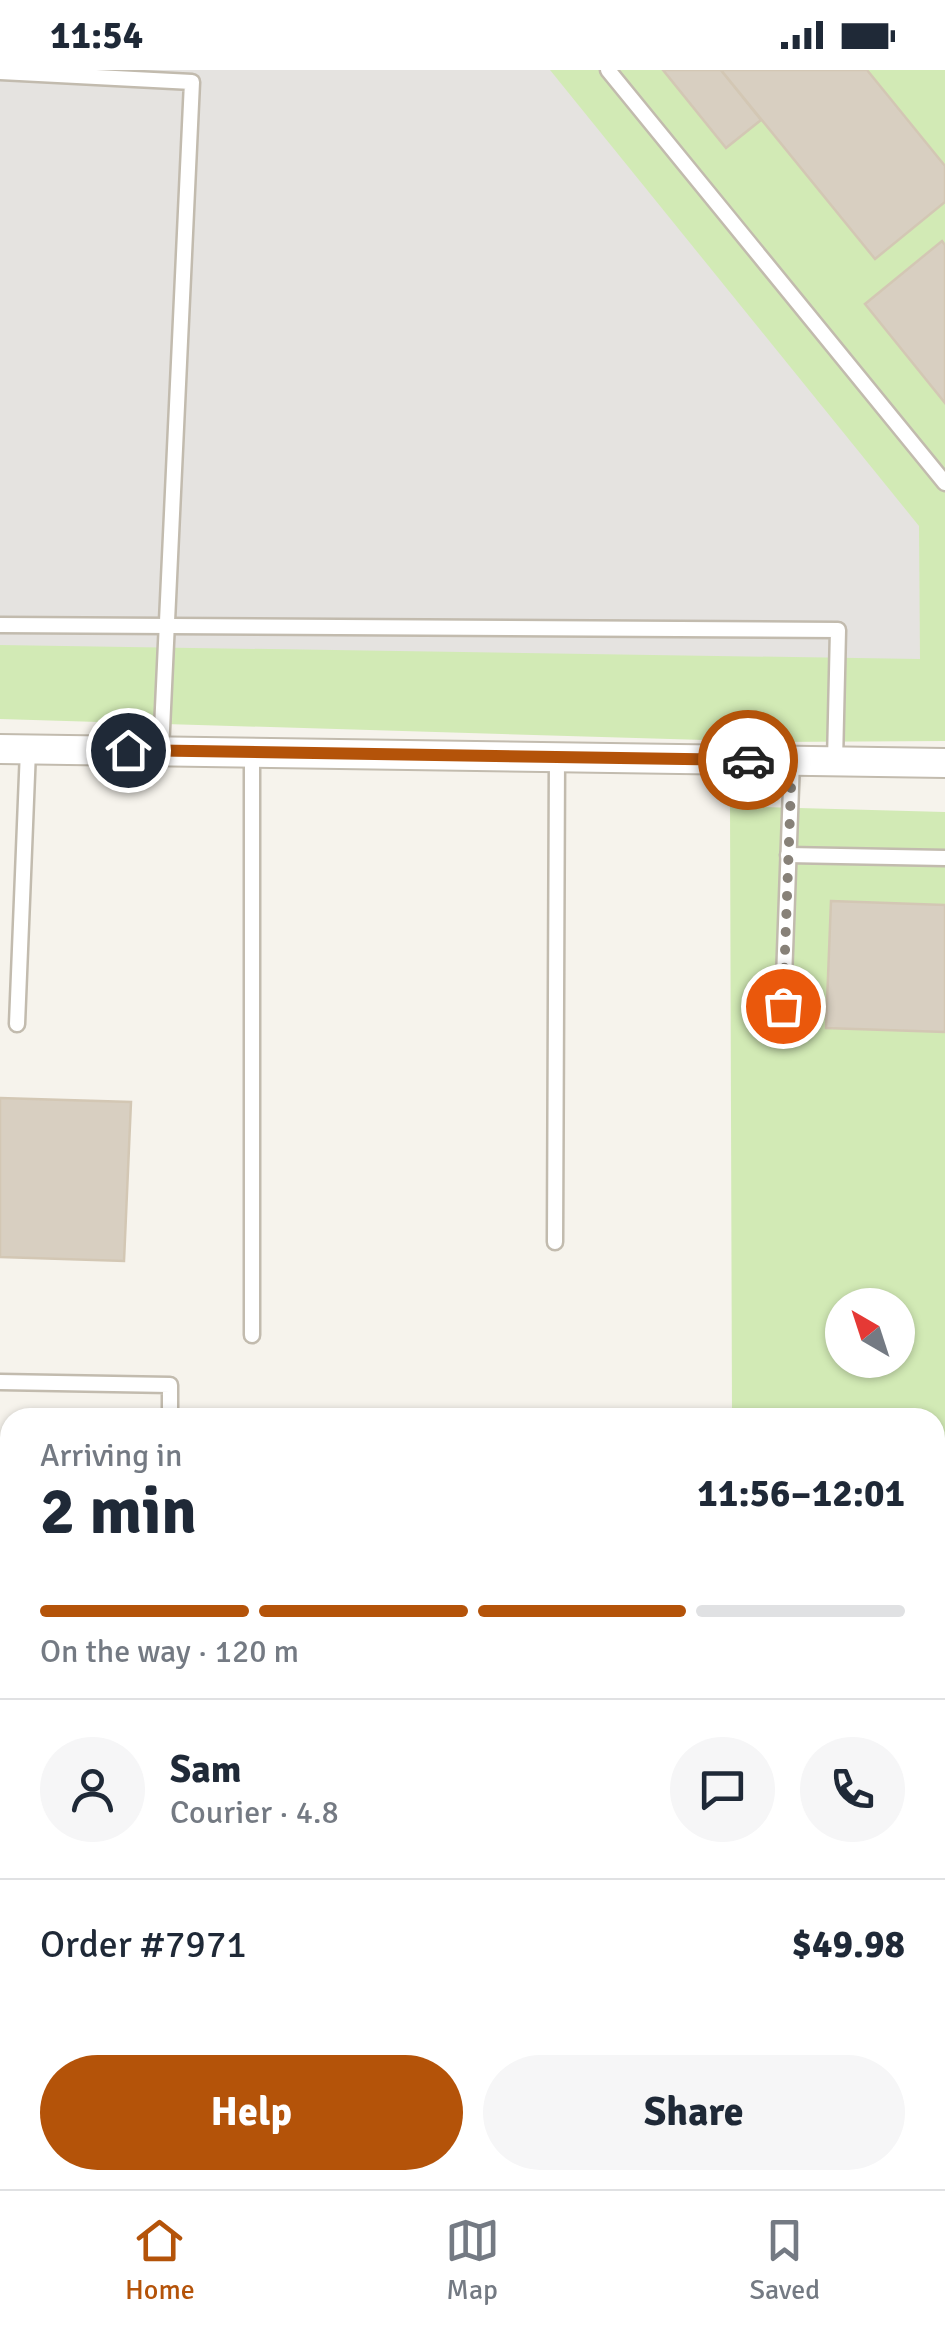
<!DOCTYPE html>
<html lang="en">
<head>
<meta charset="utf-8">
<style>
	body { margin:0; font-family:Signika,sans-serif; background:#f6f6f7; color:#1f2937; height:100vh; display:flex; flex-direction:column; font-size:38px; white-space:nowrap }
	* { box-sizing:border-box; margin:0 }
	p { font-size:32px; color:#747a83 }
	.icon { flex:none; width:55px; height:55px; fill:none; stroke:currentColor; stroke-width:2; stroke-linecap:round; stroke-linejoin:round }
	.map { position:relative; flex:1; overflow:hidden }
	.side { position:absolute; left:0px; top:1338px; width:945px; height:782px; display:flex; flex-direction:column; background:#fff; border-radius:30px 30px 0 0; box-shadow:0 2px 8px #0004 }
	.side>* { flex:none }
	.needle { width:65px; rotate:321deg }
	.buttons { position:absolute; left:825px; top:1218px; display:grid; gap:20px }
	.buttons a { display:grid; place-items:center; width:90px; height:90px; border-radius:50%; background:#fff; box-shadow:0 2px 8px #0004; font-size:50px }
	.pin { position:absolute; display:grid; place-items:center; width:85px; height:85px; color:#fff; margin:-42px; border:5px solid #fff; border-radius:50%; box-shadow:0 2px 10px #0007 }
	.courier { position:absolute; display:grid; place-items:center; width:100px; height:100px; margin:-50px; border:8px solid #b45309; border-radius:50%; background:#fff; color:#222; box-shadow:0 2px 12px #0007 }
	.headline em { font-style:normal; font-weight:800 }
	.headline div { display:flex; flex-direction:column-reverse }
	.headline { display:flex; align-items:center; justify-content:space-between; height:170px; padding:0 40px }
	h1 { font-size:65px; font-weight:800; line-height:75px }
	.bar { display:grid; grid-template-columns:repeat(4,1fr); gap:15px 10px; align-content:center; height:120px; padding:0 40px }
	.bar i { height:12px; border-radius:8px; background:#e0e1e3 }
	.bar .current { background:#b45309 }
	.bar p { grid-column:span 4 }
	.line { display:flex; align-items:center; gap:25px; padding:0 40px; border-top:2px solid #e0e1e3 }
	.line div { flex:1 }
	.round { display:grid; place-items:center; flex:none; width:105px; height:105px; border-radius:52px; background:#f6f6f7 }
	.action { display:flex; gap:20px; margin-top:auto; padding:20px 40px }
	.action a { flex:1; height:115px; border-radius:60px; background:#b45309; color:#fff; font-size:40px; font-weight:800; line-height:115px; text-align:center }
	.action a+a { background:#f6f6f7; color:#1f2937 }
	.status { display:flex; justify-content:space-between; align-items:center; height:70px; padding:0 50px; background:#fff; direction:ltr }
	.status svg { height:28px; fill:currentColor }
	.tab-bar { display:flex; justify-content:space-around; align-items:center; height:140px; border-top:2px solid #e0e1e3; background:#fff; font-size:28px; color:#747a83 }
	.tab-bar a { display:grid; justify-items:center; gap:5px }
	.tab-bar .current { color:#b45309 }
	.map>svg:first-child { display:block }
</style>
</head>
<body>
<div class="status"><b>11:54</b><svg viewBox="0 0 49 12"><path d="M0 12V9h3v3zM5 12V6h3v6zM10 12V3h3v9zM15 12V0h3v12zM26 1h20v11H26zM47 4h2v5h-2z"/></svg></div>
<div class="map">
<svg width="945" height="2119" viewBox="0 0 945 2119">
	<rect width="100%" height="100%" fill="#f6f3ec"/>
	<!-- commercial -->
	<path fill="#f7ead8" d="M0,1714L10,1715V2110H931V2119H0Z"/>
	<!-- green -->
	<g fill="#d2eab5" fill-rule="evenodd">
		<path d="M0,0H945V671L771,672L0,649Z"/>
		<path d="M730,736L945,742V1402L935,1401V1348L732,1347ZM842,1235H898V1290H842Z"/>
		<path d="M942,1693L945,2119H931V2110H935Z"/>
	</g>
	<!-- parking -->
	<path fill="#e5e3e0" d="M0,0H550L919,456L920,589L0,575Z"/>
	<!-- building -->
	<g fill="#d8cfc1" stroke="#d3c7b4" stroke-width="2.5">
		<path d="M663,0H721L761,50L726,78Z"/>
		<path d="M721,0H867L945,96V132L875,189Z"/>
		<path d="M942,171L945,175V333L865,234Z"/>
		<path d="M831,831L945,835V962L826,958Z"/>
		<path d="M0,1028L131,1032L124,1191L0,1187Z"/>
	</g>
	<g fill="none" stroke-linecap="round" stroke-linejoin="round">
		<defs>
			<g id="service">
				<path d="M608,0L945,413"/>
				<path d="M0,2L192,12L161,681"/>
				<path d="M0,555L838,560L835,691"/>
				<path d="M788,785L945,788"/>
				<path d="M783,936L792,690"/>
				<path d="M17,954L28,680"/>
				<path d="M555,1172L557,687"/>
				<path d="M252,1265V682"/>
				<path d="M0,1312L170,1315V1348"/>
				<path d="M53,2119V2110"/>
				<path d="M286,2119V2110"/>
				<path d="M487,2119L488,2110"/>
				<path d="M665,2119V2110"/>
				<path d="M822,2119L823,2110"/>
			</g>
			<path id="minor" d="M0,679L945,693"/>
			<g id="motorway">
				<path d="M0,1437H10"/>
				<path d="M935,1462L945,1464"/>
				<path d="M0,1514H10"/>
				<path d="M935,1517H945"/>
				<path d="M0,1584H10"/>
				<path d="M935,1584H945"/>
				<path d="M935,1624L945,1623"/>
				<path d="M0,1660H10"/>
			</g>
		</defs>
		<!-- service casing -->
		<use href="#service" stroke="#c2bbae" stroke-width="19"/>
		<!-- minor casing -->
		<use href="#minor" stroke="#c2bbae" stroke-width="32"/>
		<!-- motorway casing -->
		<use href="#motorway" stroke="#e0a43c" stroke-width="55"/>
		<!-- service -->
		<use href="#service" stroke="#fff" stroke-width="14"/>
		<!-- minor -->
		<use href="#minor" stroke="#fff" stroke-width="28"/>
		<!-- motorway -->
		<use href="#motorway" stroke="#ffcf6e" stroke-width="50"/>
	</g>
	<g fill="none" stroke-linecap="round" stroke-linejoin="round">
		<!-- done -->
		<path stroke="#878178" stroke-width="10" stroke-dasharray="0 18" d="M748,690H792L783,936"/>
		<!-- route -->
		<path stroke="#b45309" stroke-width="12" d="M128,680L748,690"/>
	</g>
</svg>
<div class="buttons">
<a><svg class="needle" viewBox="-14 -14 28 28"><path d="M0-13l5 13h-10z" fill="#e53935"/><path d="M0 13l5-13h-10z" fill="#747a83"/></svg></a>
</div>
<div class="pin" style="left:783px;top:936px;background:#ea580c"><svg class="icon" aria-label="bag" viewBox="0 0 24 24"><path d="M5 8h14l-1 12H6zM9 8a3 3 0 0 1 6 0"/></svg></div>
<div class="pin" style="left:128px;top:680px;background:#1f2937"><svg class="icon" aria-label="home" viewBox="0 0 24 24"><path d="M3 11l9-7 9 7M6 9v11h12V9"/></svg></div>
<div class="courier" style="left:748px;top:690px"><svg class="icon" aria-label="car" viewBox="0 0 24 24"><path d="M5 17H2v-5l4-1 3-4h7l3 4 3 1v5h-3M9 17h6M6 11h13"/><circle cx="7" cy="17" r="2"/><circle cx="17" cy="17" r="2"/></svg></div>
<section class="side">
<div class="headline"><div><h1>2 min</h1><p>Arriving in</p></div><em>11:56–12:01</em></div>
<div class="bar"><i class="current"></i><i class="current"></i><i class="current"></i><i></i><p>On the way · 120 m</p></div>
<div class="line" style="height:180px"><a class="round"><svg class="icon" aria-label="person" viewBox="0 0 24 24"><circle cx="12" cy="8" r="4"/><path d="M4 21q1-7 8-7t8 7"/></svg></a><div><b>Sam</b><p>Courier · 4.8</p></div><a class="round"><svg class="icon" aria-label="chat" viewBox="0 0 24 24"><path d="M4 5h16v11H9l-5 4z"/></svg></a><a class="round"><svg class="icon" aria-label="phone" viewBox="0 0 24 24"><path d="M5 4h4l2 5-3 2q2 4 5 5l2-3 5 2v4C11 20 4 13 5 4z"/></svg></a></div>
<div class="line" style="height:130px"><div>Order #7971</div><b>$49.98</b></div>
<div class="action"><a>Help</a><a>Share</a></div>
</section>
</div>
<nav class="tab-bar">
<a class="current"><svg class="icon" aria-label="home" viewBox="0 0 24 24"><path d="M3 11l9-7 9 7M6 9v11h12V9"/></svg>Home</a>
<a><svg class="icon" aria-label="map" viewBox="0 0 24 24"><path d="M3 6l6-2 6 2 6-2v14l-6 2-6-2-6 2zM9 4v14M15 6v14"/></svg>Map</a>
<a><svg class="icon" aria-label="saved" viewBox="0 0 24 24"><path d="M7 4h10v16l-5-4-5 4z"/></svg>Saved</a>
</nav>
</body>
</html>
